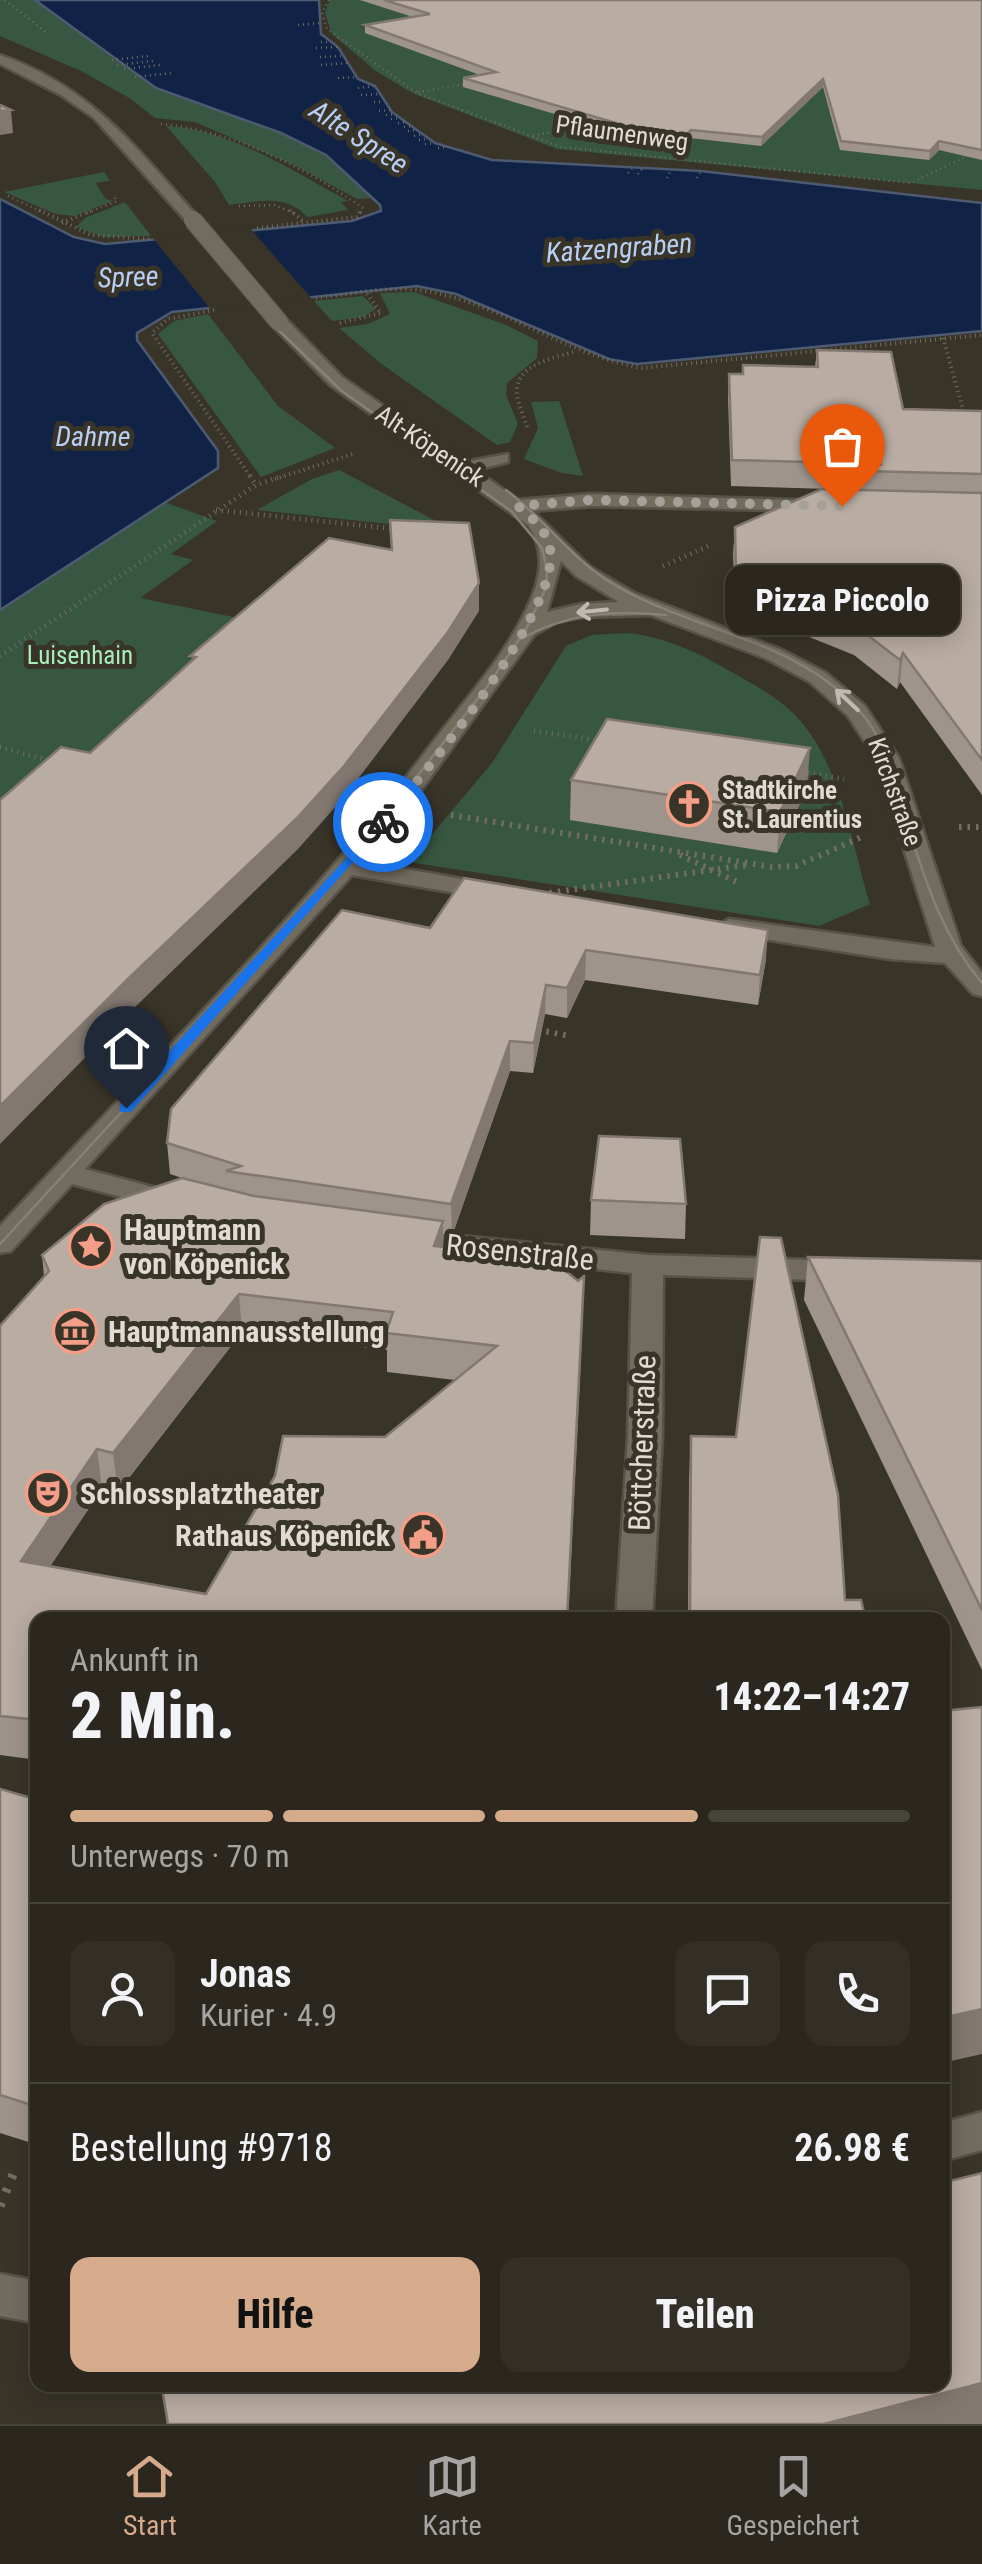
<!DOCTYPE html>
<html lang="de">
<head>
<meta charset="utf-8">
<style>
	body { margin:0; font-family:"Roboto Condensed",sans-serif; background:#332f27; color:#f1f3f6; height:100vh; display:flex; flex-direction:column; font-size:38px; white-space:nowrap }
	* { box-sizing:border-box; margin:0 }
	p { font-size:32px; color:#a6a5a4 }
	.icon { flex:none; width:55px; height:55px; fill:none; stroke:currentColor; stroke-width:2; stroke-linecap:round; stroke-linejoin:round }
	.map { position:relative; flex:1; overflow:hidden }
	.sheet { position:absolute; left:30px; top:1612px; width:920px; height:780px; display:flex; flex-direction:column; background:#2b271e; border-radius:20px; box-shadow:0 5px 25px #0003,0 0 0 2px #47443c }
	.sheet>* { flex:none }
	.pin { position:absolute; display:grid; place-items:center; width:85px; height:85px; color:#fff; margin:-102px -42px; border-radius:50% 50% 50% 0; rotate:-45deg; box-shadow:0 0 10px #0007 }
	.pin .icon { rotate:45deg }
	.courier { position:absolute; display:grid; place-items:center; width:100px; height:100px; margin:-50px; border:8px solid #1a73e8; border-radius:50%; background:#fff; color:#222; box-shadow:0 2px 12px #0007 }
	.bubble { position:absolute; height:70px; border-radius:20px; background:#2b271e; box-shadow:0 5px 25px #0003,0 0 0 2px #47443c; font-size:32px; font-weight:800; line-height:70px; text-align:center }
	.headline em { font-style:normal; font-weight:800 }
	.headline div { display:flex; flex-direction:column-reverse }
	.headline { display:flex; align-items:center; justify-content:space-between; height:170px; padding:0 40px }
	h1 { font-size:65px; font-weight:800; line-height:75px }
	.bar { display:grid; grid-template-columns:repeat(4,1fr); gap:15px 10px; align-content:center; height:120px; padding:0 40px }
	.bar i { height:12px; border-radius:8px; background:#47443c }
	.bar .current { background:#d6ab8b }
	.bar p { grid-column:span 4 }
	.line { display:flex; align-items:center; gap:25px; padding:0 40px; border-top:2px solid #47443c }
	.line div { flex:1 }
	.round { display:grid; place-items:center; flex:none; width:105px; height:105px; border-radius:20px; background:#332f27 }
	.primary-button { display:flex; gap:20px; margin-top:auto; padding:20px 40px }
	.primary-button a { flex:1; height:115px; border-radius:20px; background:#d6ab8b; color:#111; font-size:40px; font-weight:800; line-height:115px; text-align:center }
	.primary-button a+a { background:#332f27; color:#f1f3f6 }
	.tab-bar { display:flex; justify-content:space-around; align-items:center; height:140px; border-top:2px solid #47443c; background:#2b271e; font-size:28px; color:#a6a5a4 }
	.tab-bar a { display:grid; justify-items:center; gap:5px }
	.tab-bar .current { color:#d6ab8b }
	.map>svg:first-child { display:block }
</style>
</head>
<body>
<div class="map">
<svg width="982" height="2424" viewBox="0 0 982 2424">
	<rect width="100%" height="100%" fill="#393428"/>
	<!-- green -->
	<g fill="#385742">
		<path d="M0,0H35L156,88L281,133L326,155L372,198L357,199L296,166L195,122L155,118L131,99L81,71L0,36Z"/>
		<path d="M330,0H982V190L557,149L412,93L376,71L332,34L325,13Z"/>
		<path d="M166,126C229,129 293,171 348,201L341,202L348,210L307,217C285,193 259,202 229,205L215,182Z"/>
		<path d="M104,172L110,181L95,183L106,199L113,201L74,216L56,214L4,192Z"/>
		<path d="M125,202L151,236L104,237L76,227L85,218Z"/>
		<path d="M414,292L506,325L538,341L537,358L507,383L506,395L518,424L510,442L497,445L383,365L339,328L368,324L390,314L380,293Z"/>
		<path d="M363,296L376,309L363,317L332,321L314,301Z"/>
		<path d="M208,314L278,406L335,448L261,477L158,334L174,321Z"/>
		<path d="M559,401L583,476L562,473L524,459L538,428L531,402Z"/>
		<path d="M339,470L455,531L257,510L312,479Z"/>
		<path d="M164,502L217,521L171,554L193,560L140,598L238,618L0,842V610Z"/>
		<path d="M627,633C661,636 692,650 721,666C749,682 782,698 803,724C842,772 852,845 870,904L819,926L409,862L492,763L566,646L592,635Z"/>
	</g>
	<!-- water -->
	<path fill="#102346" stroke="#4e5a71" stroke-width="2.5" d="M35,0H319L321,34L338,47L358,79L375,86L392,112L435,143L492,160L701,171L982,203V331L637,364L609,359L456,294L417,286L172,312L137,333V340L218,451V468L0,610V199L74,237L105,244L352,221L381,211L380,205L326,155L281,133L156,88Z"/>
	<!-- pier -->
	<path fill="#393428" d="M249,227L313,300L212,311L152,237Z"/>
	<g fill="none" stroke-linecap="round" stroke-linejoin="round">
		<defs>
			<g id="minor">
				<path d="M0,55C92,87 136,148 198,217V223H188L94,118L61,95L0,64Z"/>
				<path d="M279,317L285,318L342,377L464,462L508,454V462L476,470L518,500L591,494L832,501V509L825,511L591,506L533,511L590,567L634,593L780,649L826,673L865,706L899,758L961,946L982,973V996L973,994L945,963L890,959L720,932L716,927L729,919L935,947L875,758L848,716L810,682L765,658L650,615L581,617L556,622L534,635L422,789L363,861L505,887L509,892L505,897L496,900L352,875L85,1169L190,1197L194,1203L190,1209L179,1212L72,1184L11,1251L0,1253V1226C146,1069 300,917 430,746C466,698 510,651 532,597C542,572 544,548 528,525L330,385L273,326L271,322ZM561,561L576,576L619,602L581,604L547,612Z"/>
				<path d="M401,1230L648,1255L844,1261L855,1264L859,1271L855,1278L844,1281L663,1275L662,1437L652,1620H616L628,1437L632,1273L390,1246L386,1239L390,1232Z"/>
				<path d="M982,2112V2150L942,2161V2123Z"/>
				<path d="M0,2274L38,2281V2323L0,2316Z"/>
			</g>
		</defs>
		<!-- minor casing -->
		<use href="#minor" stroke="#565248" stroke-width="5"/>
		<!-- path-far4 -->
		<g stroke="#716d62" stroke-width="2.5" stroke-dasharray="1 4" stroke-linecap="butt">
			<path d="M5,0L47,33"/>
			<path d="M329,0L322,13L327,29L417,93L561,147L911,183L982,149"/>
			<path d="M298,25L321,23"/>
			<path d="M321,42H331"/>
			<path d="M316,48L338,47"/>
			<path d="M320,57L341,56"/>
			<path d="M112,60L148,56"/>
			<path d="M117,65L153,61"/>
			<path d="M321,65L347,63"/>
			<path d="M124,69L160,65"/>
			<path d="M135,77L171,73"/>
			<path d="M338,78L356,77"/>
			<path d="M358,88L375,86"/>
			<path d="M418,92L470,83"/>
			<path d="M361,95L379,94"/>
			<path d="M374,102H384"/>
			<path d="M379,111L390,110"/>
			<path d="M386,115L395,114"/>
			<path d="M391,119L401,118"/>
			<path d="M398,123L407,122"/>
			<path d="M161,124C233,131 304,167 363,208L360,213"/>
			<path d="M404,127L414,126"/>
			<path d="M408,131L418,130"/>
			<path d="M414,136L423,134"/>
			<path d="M533,136L594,123"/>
			<path d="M419,140L429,139"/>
			<path d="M425,144L435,143"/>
			<path d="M438,148L446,147"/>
			<path d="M628,173L632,169"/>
			<path d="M638,174L642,169"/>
			<path d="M667,178L671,170"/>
			<path d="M697,178L701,171"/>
			<path d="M8,196L44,213"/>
			<path d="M239,206L274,205L294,213"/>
			<path d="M87,213L117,201L115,198"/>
		</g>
		<!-- path-far3 -->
		<g stroke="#716d62" stroke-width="4" stroke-dasharray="1 4" stroke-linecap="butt">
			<path d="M39,210L91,235L150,239"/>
			<path d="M290,210L304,222"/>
			<path d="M62,223L93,210"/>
			<path d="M257,228L357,217L361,210"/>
			<path d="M316,298C354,294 394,284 432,292C506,307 567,355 642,368L982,335"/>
			<path d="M214,310L168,319L152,333L252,479"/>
			<path d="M340,323L381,313L367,294"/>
			<path d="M943,338L965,416"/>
			<path d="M527,427C524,416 518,405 517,394C514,365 553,358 574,352"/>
			<path d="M275,479L353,454"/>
		</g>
		<!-- path-far2 -->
		<g stroke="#716d62" stroke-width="5" stroke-dasharray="1 5" stroke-linecap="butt">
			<path d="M250,476L256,485"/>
			<path d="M216,510L397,529"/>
			<path d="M663,566L711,545"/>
			<path d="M0,656L256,485L283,476"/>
			<path d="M534,731L602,741"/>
			<path d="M0,747L54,762"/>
			<path d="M802,772L844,779"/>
		</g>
		<!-- path-far1 -->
		<g stroke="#716d62" stroke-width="6" stroke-dasharray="2.5 6" stroke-linecap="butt">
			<path d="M451,815L772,867L796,866L864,836"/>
			<path d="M959,827H982"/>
			<path d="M680,855L737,882"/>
			<path d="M541,894L747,865"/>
			<path d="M538,1030L570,1036"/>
		</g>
		<!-- path -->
		<path stroke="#716d62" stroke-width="9" stroke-dasharray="4 11" stroke-linecap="butt" d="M0,2206L14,2172"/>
		<!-- minor -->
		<use href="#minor" fill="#726c5f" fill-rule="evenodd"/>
		<!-- tram -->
		<g stroke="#868177" stroke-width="2.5">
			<path d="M506,490C545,519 573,561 615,585C697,634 805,639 867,720C882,740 888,766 896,790C920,859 934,926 982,983"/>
			<path d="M521,639C567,613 614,610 666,615"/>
			<path d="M0,1244L343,871L487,687L526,629L546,588L547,570L542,548L511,511L342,391L270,322"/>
		</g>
		<defs>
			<path id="minor-bridge" d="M193,220L279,322"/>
		</defs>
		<!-- minor-bridge casing -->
		<use href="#minor-bridge" stroke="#565248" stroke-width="20" stroke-linecap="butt"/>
		<!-- minor-bridge -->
		<use href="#minor-bridge" stroke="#726c5f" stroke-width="18"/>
	</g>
	<!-- wall -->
	<g fill="#9f948b" fill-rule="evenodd">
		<path d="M360,0H982V160L939,150L929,160L840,150L823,87L761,146L690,138L685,145L650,142L463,87V78L480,75L365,33V25L413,17Z"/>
		<path d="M817,350L903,409L982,411V795L900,682L897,689L854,655L735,607L733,554L735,527L863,490L731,486L728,399L729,374H742L743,365L815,367Z"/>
		<path d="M571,780L807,788L777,853L570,820Z"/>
		<path d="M430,928L766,959L758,1005L585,980L567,1018L545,1014L533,1073L510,1071L452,1236L443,1234V1247L583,1315L568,1620H38V1760L0,1755V1326L44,1276L42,1255L188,1180L170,1174L167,1143ZM242,1332L387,1350V1372L455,1380L385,1437L206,1594L50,1566L102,1489L118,1492Z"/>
		<path d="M591,1200L686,1204L685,1239L590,1235Z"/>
		<path d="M808,1257L982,1261V1670L804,1300Z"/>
		<path d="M691,1436L845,1600L688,1618L689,1480Z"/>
		<path d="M0,1789L38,1800V2145L0,2133Z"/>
	</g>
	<!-- shaded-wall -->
	<g fill="#827871">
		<path d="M823,79V87L761,146L762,137Z"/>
		<path d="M11,110L13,133L0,135V111Z"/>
		<path d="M691,130L690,138L685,145V136Z"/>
		<path d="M939,141V150L929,160L930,151Z"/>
		<path d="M479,583V611L448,660L345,796L298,849L133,1009L0,1144V1106L130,977Z"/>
		<path d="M903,653L900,682L897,689L900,660Z"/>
		<path d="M810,748L807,788L777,853L780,812Z"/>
		<path d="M768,930L766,959L758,1005L760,975Z"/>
		<path d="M586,950L585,980L567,1018V988Z"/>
		<path d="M546,985L545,1014L533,1073L534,1043Z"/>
		<path d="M510,1041V1071L452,1236L451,1204Z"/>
		<path d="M443,1221V1259L434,1246Z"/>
		<path d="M584,1276L568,1620H567Z"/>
		<path d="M239,1294L242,1332L118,1492L113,1453Z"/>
		<path d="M97,1449L102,1489L27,1601L21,1561Z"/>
		<path d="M982,2009V2054L942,2063V2018Z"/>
		<path d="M982,2383V2424H824Z"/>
	</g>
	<!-- building -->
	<g fill="#b9aca2" stroke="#827871" stroke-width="2.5" fill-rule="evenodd">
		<path d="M384,0H982V150L939,141L930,151L841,141L823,79L762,137L691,130L685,136L650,133L463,78L496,72L365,25L430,14Z"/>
		<path d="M0,105L11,110L0,111Z"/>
		<path d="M817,350L891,352L903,409L982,411V474L864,471L882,464L732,460L729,374H743V365L818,367Z"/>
		<path d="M822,489L982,493V760L903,653L900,660L856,626L736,580L735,527Z"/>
		<path d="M390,520L469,523L479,583L448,632L344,766L297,818L130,977L0,1106V800L61,747L90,753L196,657L190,656L329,538L392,550Z"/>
		<path d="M607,719L810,748L780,812L571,780Z"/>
		<path d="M464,878L768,930L760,975L586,950L567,988L546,985L534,1043L510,1041L451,1204L226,1171L241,1166L167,1143L171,1109L342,910L430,928Z"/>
		<path d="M599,1136L680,1139L686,1204L591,1200Z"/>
		<path d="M182,1178L254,1196L443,1221L434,1246L551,1259L578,1281L584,1276L567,1620H38V1720L0,1716V1326L49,1271L42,1255L104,1204ZM239,1294L393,1312L386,1333L497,1346L385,1437L283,1436L275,1476L206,1594L21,1561L97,1449L113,1453Z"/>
		<path d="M760,1237L781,1238L838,1495L845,1600H861L866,1620H684V1618H690L691,1436L736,1437Z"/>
		<path d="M808,1257L982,1261V1610Z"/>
		<path d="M982,1707V2009L942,2018V1711Z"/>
		<path d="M0,1789L38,1800V2107L0,2095Z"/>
		<path d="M982,2173V2383L824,2424H168L162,2388L173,2385H942V2183Z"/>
	</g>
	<!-- one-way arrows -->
	<defs><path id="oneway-shaft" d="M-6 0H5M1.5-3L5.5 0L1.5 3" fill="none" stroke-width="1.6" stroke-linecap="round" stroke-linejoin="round" transform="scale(2.5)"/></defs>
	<g stroke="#bfbab2">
		<use href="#oneway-shaft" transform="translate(592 611) rotate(174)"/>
		<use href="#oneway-shaft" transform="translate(847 700) rotate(-137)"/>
	</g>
	<!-- route -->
	<path fill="#1a73e8" d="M383,818L387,819V824L131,1112H120V1105Z"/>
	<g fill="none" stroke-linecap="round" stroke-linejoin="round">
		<!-- done -->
		<path stroke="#a6a198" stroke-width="10" stroke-dasharray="0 18" d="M383,822C425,773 561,610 550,549C547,530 532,518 518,506L591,500L842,506"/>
	</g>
	<!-- icons -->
	<defs>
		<symbol id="church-ring" viewBox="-11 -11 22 22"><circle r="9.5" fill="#393428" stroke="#f49e88" stroke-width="1.5"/><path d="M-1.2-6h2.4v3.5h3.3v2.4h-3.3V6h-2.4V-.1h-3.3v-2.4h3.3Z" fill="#f49e88"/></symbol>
		<symbol id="sight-ring" viewBox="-11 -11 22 22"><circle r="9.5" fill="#393428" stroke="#f49e88" stroke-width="1.5"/><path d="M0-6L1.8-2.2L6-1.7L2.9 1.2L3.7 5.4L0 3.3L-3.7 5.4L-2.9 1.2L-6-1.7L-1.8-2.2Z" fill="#f49e88"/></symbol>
		<symbol id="museum-ring" viewBox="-11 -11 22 22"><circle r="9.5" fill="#393428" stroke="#f49e88" stroke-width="1.5"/><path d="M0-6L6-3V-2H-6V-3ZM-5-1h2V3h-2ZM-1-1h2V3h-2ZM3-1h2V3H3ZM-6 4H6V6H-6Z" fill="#f49e88"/></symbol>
		<symbol id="theatre-ring" viewBox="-11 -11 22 22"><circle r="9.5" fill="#393428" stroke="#f49e88" stroke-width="1.5"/><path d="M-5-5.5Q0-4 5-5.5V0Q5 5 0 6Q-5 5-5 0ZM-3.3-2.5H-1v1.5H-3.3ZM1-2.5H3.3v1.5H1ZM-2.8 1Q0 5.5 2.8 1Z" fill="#f49e88"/></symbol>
		<symbol id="civic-ring" viewBox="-11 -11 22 22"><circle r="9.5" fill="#393428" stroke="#f49e88" stroke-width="1.5"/><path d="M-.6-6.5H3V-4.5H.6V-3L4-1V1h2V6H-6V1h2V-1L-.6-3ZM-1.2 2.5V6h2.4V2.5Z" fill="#f49e88"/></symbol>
	</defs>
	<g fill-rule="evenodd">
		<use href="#church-ring" x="664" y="779" width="50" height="50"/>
		<use href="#sight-ring" x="66" y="1221" width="50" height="50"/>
		<use href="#museum-ring" x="50" y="1306" width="50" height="50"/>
		<use href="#theatre-ring" x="23" y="1468" width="50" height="50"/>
		<use href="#civic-ring" x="398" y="1510" width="50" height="50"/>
	</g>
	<g text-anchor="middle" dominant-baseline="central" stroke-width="10" stroke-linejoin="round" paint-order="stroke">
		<!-- far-street labels -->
		<g font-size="25" fill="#e0dcd5" stroke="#393428">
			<text transform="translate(622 133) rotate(8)">Pflaumenweg</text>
			<text transform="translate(430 446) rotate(34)">Alt-Köpenick</text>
			<text transform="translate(895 792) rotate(70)">Kirchstraße</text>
		</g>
		<!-- far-park labels -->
		<g font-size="25" fill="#a5eebc" stroke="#393428">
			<text x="80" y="655">Luisenhain</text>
		</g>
		<!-- far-poi labels -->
		<g font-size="25" font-weight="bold" fill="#e0dcd5" stroke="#393428" text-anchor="start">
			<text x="722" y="790">Stadtkirche<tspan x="722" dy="29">St. Laurentius</tspan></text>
		</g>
		<!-- far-water labels -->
		<g font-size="28" font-style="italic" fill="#b7cef5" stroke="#393428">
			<text transform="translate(359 137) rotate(33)">Alte Spree</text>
			<text transform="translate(619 248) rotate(-4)">Katzengraben</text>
			<text transform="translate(128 277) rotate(-2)">Spree</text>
			<text x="93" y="436">Dahme</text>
		</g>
		<!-- poi labels -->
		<g font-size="30" font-weight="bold" fill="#e0dcd5" stroke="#393428" text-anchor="start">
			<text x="124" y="1229">Hauptmann<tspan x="124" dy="34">von Köpenick</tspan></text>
			<text x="108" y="1331">Hauptmannausstellung</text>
			<text x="80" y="1493">Schlossplatztheater</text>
			<text x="390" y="1535" text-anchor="end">Rathaus Köpenick</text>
		</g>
		<!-- street labels -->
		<g font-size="30" fill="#e0dcd5" stroke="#393428">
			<text transform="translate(520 1252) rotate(6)">Rosenstraße</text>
			<text transform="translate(642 1443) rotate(-88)">Böttcherstraße</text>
		</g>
	</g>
</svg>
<div class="pin" style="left:842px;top:506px;background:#ea580c"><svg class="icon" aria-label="bag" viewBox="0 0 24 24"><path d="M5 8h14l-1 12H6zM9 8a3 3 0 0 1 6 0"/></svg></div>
<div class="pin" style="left:126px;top:1108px;background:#1f2937"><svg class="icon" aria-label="home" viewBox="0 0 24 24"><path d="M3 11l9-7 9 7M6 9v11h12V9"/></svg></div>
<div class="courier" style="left:383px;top:822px"><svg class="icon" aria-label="bike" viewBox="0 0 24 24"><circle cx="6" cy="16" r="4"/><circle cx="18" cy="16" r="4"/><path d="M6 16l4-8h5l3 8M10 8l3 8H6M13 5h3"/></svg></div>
<div class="bubble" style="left:725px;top:565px;width:235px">Pizza Piccolo</div>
<section class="sheet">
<div class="headline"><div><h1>2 Min.</h1><p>Ankunft in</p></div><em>14:22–14:27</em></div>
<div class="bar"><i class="current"></i><i class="current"></i><i class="current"></i><i></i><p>Unterwegs · 70 m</p></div>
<div class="line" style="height:180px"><a class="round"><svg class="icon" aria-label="person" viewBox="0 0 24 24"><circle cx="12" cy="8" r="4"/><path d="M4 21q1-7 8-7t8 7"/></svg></a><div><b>Jonas</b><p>Kurier · 4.9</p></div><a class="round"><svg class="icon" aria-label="chat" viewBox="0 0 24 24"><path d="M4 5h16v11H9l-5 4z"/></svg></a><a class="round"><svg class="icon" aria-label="phone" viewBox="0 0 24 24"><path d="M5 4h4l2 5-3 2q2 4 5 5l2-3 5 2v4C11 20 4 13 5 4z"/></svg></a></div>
<div class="line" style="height:130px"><div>Bestellung #9718</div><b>26.98 €</b></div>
<div class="primary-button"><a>Hilfe</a><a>Teilen</a></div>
</section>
</div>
<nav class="tab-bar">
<a class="current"><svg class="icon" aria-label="home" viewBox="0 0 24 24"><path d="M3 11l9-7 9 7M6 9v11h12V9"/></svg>Start</a>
<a><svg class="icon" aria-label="map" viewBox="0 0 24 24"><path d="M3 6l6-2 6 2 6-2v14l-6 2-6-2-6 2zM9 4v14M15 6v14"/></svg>Karte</a>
<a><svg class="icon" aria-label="saved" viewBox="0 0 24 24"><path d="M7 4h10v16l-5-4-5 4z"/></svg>Gespeichert</a>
</nav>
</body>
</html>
